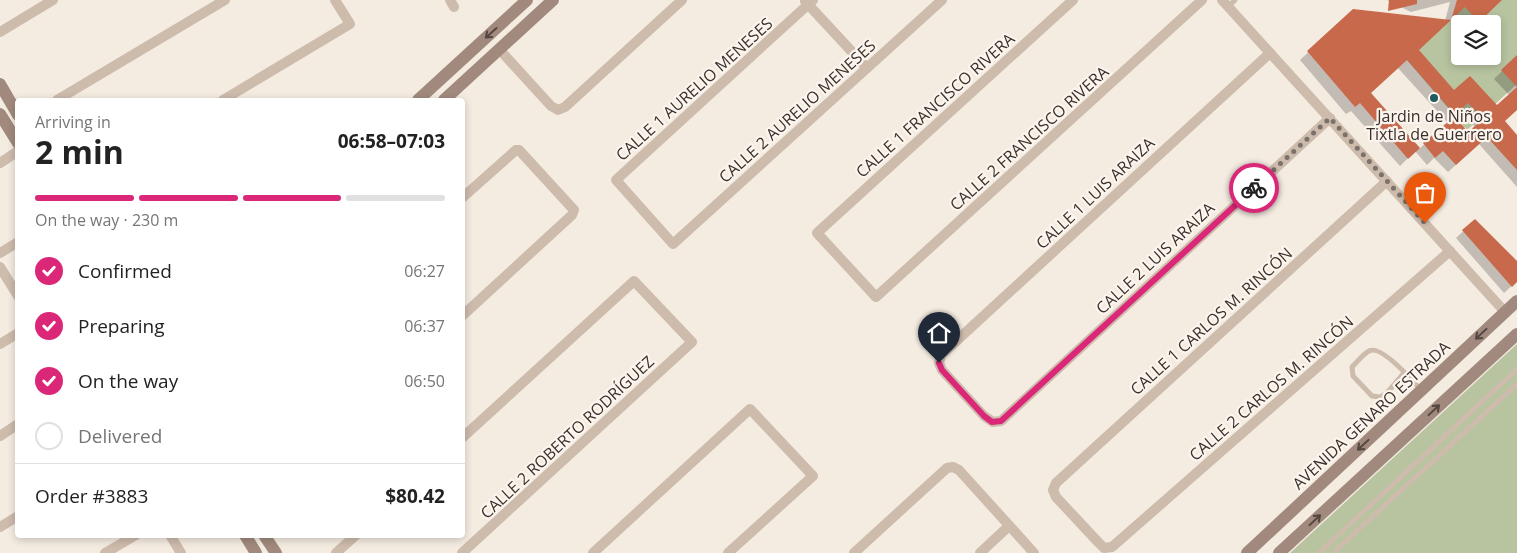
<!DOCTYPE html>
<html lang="en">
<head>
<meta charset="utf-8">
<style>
	body { margin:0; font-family:"Open Sans",sans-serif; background:#f6f6f6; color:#222; height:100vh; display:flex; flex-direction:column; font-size:19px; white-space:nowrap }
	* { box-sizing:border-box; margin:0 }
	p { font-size:16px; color:#767676 }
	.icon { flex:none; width:28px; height:28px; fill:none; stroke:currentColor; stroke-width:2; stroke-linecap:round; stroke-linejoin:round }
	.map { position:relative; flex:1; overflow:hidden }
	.panel { position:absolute; left:15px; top:98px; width:450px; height:440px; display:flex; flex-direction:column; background:#fff; border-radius:5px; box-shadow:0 2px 8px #0003 }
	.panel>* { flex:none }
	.controls { position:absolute; left:1451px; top:15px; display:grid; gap:10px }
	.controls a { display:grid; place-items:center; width:50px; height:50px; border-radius:5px; background:#fff; box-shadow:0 2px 8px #0003; font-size:25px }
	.pin { position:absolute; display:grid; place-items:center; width:42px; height:42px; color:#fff; margin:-51px -21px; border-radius:50% 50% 50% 0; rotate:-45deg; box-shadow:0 0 5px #0007 }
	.pin .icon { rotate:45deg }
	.courier { position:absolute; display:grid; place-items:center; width:50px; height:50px; margin:-25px; border:4px solid #db2777; border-radius:50%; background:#fff; color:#222; box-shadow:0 1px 6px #0007 }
	.overview em { font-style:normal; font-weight:700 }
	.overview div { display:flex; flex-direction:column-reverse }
	.overview { display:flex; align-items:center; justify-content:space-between; height:85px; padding:0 20px }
	h1 { font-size:32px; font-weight:700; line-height:38px }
	.bar { display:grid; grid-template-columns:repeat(4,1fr); gap:8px 5px; align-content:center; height:60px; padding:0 20px }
	.bar i { height:6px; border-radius:4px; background:#e0e0e0 }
	.bar .selected { background:#db2777 }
	.bar p { grid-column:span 4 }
	.line { display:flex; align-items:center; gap:12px; padding:0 20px; border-top:1px solid #e0e0e0 }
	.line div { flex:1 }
	ol { padding:0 20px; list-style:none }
	li { display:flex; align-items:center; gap:15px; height:55px }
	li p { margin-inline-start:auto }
	li .icon { padding:5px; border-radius:50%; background:#db2777; color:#fff; stroke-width:4 }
	li:last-child { color:#767676 }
	li i { width:28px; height:28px; border:2px solid #e0e0e0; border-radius:50% }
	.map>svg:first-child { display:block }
</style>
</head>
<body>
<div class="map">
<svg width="1517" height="553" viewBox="0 0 1517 553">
	<rect width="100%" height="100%" fill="#f4ebe1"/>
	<!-- green -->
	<g fill="#b8c4a0" fill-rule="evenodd">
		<path d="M1472,0H1517V84L1467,130L1407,60ZM1460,24H1492V56H1460Z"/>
		<path d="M1517,344V553H1290Z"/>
	</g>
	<!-- shadow -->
	<g fill="#0003" fill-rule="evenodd">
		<path d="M1387,0H1501L1476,24H1462L1455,16L1417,50L1454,92L1497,107L1509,95L1494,79L1517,56V110L1503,121L1517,137V187L1479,144L1448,172L1434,158L1427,165L1415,151L1400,166L1351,111L1346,114L1300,60L1353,10L1445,21L1450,2L1411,12ZM1398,68L1448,123L1419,149L1370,93ZM1460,110L1475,127L1468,133L1453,116Z"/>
		<path d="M1475,220L1517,263V281L1504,293L1456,238Z"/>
	</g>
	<!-- building -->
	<g fill="#c8694b">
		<path d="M1389,0H1417V4L1388,11Z"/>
		<path d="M1457,0H1502L1479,22L1465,7L1451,20Z"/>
		<path d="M1353,9L1451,20L1419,50L1454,90L1470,76L1497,105L1517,87V110L1505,121L1517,135V170L1487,137L1456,165L1443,151L1435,158L1423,143L1455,116L1468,132L1483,119L1468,103L1455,115L1407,60L1371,93L1420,148L1408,159L1360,103L1355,107L1307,51Z"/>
		<path d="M1517,55V87L1501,70Z"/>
		<path d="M1475,219L1517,261V282L1512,287L1462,230Z"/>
	</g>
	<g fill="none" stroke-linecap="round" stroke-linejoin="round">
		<!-- lane -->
		<g stroke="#cdbbac" stroke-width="5">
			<path d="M1228,7L1235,0"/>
			<path d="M1404,373L1386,394L1380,397L1372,396L1353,376L1352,367C1357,362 1363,354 1369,351C1381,344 1413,381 1421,390"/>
			<path d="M1319,553L1517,369"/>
			<path d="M1333,553L1517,384"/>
		</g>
		<!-- street -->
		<g stroke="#cdbbac" stroke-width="10">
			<path d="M450,0L454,7"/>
			<path d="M813,0L616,180L673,244L942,0"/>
			<path d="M1073,0L817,233L876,297L1202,0"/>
			<path d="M1222,0L1505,312"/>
			<path d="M805,1L867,68"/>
			<path d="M0,32L53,0"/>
			<path d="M499,49L551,106L558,110L565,107L682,0"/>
			<path d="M1270,53L941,355L939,363L942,370L984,416L993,422L1001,421L1330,118"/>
			<path d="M57,100L225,0"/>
			<path d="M223,100L350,24L335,0"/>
			<path d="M0,163L18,151"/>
			<path d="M1387,181L1056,483L1053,490L1056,497L1098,542L1104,548L1112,547L1450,251"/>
			<path d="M462,198L516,150H519L574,210L572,215L462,316"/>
			<path d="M0,253L18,242"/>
			<path d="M0,267L18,296"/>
			<path d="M0,344L18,333"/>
			<path d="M0,436L18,424"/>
			<path d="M0,527L18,516"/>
			<path d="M170,535L181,553"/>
			<path d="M105,553L136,535"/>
			<path d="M336,553L356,535"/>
			<path d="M462,553L692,342L634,281L462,438"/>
			<path d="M593,553L750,409L813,476L728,553"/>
			<path d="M854,553L947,468L953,467L959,470L1034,553"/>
			<path d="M980,553L1009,526"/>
		</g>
		<!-- secondary -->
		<g stroke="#a18a7d" stroke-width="12">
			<path d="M0,84L18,115"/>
			<path d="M418,100L527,0"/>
			<path d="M444,100L553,0"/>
			<path d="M0,114L18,143"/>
			<path d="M245,535L256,553"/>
			<path d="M264,535L276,553"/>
			<path d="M1247,553L1517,301"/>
			<path d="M1279,553L1517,334"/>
		</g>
	</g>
	<!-- one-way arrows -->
	<defs><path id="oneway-shaft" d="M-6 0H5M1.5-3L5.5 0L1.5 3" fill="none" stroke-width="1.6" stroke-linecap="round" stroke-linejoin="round" transform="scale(1.25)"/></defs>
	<g stroke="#544640">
		<use href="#oneway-shaft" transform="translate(491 33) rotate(138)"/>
		<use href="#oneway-shaft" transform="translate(1481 334) rotate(137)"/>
		<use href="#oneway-shaft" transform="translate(1434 410) rotate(-43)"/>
		<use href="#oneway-shaft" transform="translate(1363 445) rotate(137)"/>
		<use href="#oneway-shaft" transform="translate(1315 520) rotate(-43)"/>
	</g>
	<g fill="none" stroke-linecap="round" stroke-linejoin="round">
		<!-- done -->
		<path stroke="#7c716b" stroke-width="5" stroke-dasharray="0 9" d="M1254,188L1330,118L1425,223"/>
		<!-- route -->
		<path stroke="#db2777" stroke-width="6" d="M939,363L942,370L984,416L992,422L1001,421L1254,188"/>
	</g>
	<!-- markers -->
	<circle fill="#1f5a5e" stroke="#fbf5ee" stroke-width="2" cx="1434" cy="98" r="5"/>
	<g text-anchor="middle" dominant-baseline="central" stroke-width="4.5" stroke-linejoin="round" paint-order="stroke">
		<!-- street labels -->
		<g font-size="16" fill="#3b302b" stroke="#fbf5ee">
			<text transform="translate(694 89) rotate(-42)">CALLE 1 AURELIO MENESES</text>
			<text transform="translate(935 105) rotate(-42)">CALLE 1 FRANCISCO RIVERA</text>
			<text transform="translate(797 111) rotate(-42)">CALLE 2 AURELIO MENESES</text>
			<text transform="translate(1029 138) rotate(-42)">CALLE 2 FRANCISCO RIVERA</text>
			<text transform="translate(1095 193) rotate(-43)">CALLE 1 LUIS ARAIZA</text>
			<text transform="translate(1155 258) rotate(-43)">CALLE 2 LUIS ARAIZA</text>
			<text transform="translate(1211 321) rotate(-42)">CALLE 1 CARLOS M. RINCÓN</text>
			<text transform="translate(1271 388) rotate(-41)">CALLE 2 CARLOS M. RINCÓN</text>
			<text transform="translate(1371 415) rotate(-43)">AVENIDA GENARO ESTRADA</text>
			<text transform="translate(567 437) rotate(-43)">CALLE 2 ROBERTO RODRÍGUEZ</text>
		</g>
		<!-- poi labels -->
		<g font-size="16" fill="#3b302b" stroke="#fbf5ee">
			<text x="1434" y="116">Jardin de Niños<tspan x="1434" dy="18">Tixtla de Guerrero</tspan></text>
		</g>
	</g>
</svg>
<div class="controls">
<a><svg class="icon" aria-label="layers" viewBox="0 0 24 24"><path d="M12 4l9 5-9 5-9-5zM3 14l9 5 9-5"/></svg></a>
</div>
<div class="pin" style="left:1425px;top:223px;background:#ea580c"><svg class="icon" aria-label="bag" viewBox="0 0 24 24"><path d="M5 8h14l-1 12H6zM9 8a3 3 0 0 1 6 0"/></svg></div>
<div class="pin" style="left:939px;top:363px;background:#1f2937"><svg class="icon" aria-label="home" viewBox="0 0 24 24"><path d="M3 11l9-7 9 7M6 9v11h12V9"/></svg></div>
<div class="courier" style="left:1254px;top:188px"><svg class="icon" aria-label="bike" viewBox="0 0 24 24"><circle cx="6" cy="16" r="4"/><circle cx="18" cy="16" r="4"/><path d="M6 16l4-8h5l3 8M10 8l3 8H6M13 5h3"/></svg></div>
<section class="panel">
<div class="overview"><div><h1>2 min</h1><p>Arriving in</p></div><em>06:58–07:03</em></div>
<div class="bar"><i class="selected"></i><i class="selected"></i><i class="selected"></i><i></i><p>On the way · 230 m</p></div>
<ol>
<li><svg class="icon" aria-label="check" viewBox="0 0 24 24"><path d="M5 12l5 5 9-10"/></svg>Confirmed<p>06:27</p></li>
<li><svg class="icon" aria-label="check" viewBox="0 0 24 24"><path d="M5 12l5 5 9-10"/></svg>Preparing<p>06:37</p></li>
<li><svg class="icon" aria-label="check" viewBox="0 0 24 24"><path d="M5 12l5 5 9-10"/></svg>On the way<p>06:50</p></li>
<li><i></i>Delivered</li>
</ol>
<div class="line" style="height:65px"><div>Order #3883</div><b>$80.42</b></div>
</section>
</div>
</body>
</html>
